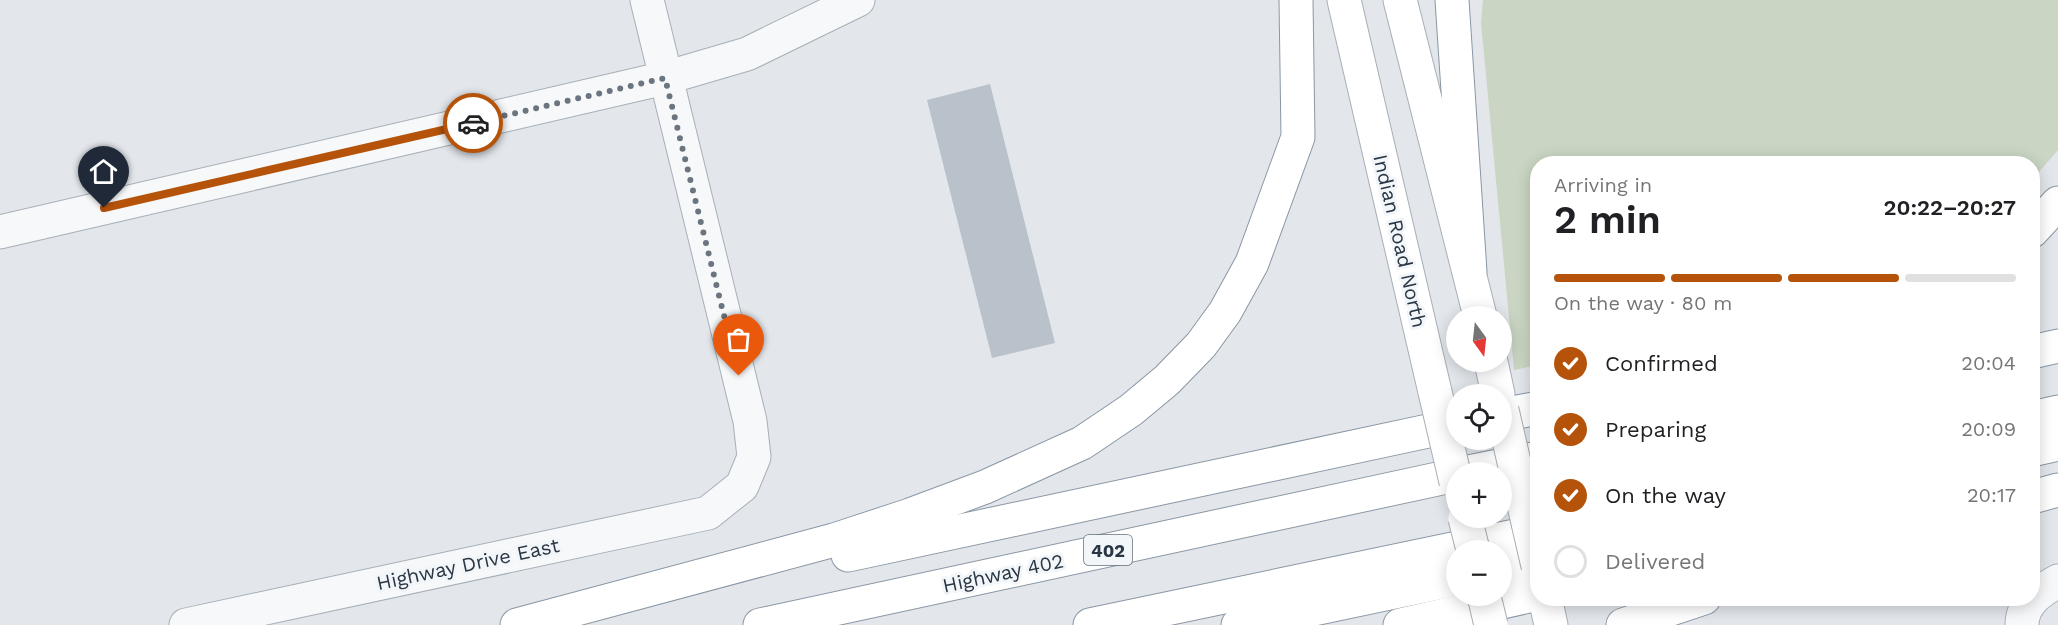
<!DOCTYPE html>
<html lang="en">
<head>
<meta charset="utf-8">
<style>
	body { margin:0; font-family:"Work Sans",sans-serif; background:#f2f2f2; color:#202124; height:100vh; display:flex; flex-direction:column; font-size:22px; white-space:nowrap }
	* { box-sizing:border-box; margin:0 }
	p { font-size:20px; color:#757577 }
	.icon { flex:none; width:33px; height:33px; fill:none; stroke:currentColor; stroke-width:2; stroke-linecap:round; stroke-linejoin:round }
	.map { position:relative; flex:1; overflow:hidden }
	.side { position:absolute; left:1530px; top:156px; width:510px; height:450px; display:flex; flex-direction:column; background:#fff; border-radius:24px; box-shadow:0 3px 15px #0003 }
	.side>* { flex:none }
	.needle { width:39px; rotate:165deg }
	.buttons { position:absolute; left:1446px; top:306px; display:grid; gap:12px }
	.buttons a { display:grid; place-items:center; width:66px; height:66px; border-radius:50%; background:#fff; box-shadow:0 3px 15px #0003; font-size:30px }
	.pin { position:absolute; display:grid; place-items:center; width:51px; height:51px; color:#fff; margin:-62px -26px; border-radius:50% 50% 50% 0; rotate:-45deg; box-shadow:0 0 6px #0007 }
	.pin .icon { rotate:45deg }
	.courier { position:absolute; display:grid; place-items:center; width:60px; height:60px; margin:-30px; border:4px solid #b45309; border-radius:50%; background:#fff; color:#222; box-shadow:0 2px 8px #0007 }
	.summary em { font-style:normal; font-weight:600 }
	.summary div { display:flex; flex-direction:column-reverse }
	.summary { display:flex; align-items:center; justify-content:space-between; height:102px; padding:0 24px }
	h1 { font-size:39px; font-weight:600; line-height:45px }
	.bar { display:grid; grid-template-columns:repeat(4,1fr); gap:9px 6px; align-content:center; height:72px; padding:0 24px }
	.bar i { height:8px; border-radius:4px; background:#e0e0e0 }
	.bar .on { background:#b45309 }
	.bar p { grid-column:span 4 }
	ol { padding:0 24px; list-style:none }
	li { display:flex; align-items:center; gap:18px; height:66px }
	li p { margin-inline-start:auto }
	li .icon { padding:6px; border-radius:50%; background:#b45309; color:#fff; stroke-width:4 }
	li:last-child { color:#757577 }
	li i { width:33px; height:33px; border:3px solid #e0e0e0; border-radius:50% }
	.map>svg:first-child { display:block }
</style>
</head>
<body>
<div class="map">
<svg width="2058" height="625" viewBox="0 0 2058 625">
	<rect width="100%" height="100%" fill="#e3e7ec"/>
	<!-- green -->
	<path fill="#cad6c3" d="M1483,0H2058V150L2033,179L2032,164H1538L1537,365L1514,370L1481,23Z"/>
	<!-- building -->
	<path fill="#b9c1ca" d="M990,84L1055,343L992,358L927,100Z"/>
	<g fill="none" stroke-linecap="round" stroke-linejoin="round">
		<defs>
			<g id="street">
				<path d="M0,232L665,78L747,54L858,0"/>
				<path d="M186,625L708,513L742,486L754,457L750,421L647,0"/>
				<path d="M2022,625C2022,603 2040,591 2058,581"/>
			</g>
			<g id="secondary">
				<path d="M1344,0L1435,392"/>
				<path d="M1400,0L1480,316"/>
				<path d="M1491,362L1498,394"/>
				<path d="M1545,598L1551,625"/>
			</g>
			<g id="highway">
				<path d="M1452,0L1470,272"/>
				<path d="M2032,231L2058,203"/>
				<path d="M2032,352L2058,346"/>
				<path d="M1502,415L1538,408"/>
				<path d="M2032,418L2058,412"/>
				<path d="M2032,450L2058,444"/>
				<path d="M1469,472L1538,458"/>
				<path d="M2032,497L2058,490"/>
				<path d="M848,555L1456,425"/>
				<path d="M1502,569L1538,562"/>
				<path d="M517,625L834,540L910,515L985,487L1082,443L1131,410L1167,380L1201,345L1225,312L1252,263L1298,137L1296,0"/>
				<path d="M760,625L1456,475"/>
				<path d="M1090,625L1538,531"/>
				<path d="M1238,625L1456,579"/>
				<path d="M1400,625L1538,594"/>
				<path d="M1623,625L1704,598"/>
			</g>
		</defs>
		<!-- street casing -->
		<use href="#street" stroke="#a7afb7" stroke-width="35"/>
		<!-- secondary casing -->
		<use href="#secondary" stroke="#a7afb7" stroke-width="35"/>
		<!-- highway casing -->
		<use href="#highway" stroke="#8997a4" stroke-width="35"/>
		<!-- street -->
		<use href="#street" stroke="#f6f8fa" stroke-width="33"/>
		<!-- secondary -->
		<use href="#secondary" stroke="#fff" stroke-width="33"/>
		<!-- highway -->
		<use href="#highway" stroke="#fff" stroke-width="33"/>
		<defs>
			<g id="secondary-bridge">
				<path d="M1435,392L1456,482"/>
				<path d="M1502,410L1538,566"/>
				<path d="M1465,518L1473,550"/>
				<path d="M1484,596L1491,625"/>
			</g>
		</defs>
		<!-- secondary-bridge casing -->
		<use href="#secondary-bridge" stroke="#a7afb7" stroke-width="35" stroke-linecap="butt"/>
		<!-- secondary-bridge -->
		<use href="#secondary-bridge" stroke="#fff" stroke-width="33"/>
	</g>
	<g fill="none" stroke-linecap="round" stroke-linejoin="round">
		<!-- done -->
		<path stroke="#6a757f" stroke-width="6" stroke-dasharray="0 10.8" d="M473,123L665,78L739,376"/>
		<!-- route -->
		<path stroke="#b45309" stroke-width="8" d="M104,208L473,123"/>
	</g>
	<g text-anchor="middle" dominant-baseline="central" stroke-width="6" stroke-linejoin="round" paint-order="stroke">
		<!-- shield labels -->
		<rect fill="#f3f6f9" stroke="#66707b" stroke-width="1.5" x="1084" y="535" width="48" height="30" rx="4.5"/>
		<g font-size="18" font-weight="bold" fill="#293745">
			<text x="1108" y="550">402</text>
		</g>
		<!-- street labels -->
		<g font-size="20" fill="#293745" stroke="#f3f6f9">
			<text transform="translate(1400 241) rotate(77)">Indian Road North</text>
			<text transform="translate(468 564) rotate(-12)">Highway Drive East</text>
			<text transform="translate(1003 573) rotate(-12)">Highway 402</text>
		</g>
	</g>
</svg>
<div class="buttons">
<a><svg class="needle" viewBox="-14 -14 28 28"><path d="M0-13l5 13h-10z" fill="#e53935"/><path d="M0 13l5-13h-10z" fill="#757577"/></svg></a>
<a><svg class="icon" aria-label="locate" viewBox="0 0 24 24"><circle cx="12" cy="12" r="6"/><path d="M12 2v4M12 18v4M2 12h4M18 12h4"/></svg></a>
<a>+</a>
<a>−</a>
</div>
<div class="pin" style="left:739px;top:376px;background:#ea580c"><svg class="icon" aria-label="bag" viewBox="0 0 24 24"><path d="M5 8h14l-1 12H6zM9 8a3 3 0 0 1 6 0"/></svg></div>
<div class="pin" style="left:104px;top:208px;background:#1f2937"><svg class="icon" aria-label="home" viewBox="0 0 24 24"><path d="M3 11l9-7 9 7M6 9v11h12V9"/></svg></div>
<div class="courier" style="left:473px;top:123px"><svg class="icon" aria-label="car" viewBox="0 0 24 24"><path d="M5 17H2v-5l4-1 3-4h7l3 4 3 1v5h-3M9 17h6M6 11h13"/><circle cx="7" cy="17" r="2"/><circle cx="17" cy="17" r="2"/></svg></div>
<section class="side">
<div class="summary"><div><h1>2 min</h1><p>Arriving in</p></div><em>20:22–20:27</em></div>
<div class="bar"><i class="on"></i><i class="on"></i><i class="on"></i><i></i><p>On the way · 80 m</p></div>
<ol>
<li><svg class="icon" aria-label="check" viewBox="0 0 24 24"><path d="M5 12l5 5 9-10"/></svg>Confirmed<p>20:04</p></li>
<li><svg class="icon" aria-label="check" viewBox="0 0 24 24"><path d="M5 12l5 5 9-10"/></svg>Preparing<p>20:09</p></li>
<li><svg class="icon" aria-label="check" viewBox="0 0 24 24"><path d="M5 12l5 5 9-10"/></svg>On the way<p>20:17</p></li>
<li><i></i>Delivered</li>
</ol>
</section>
</div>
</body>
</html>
